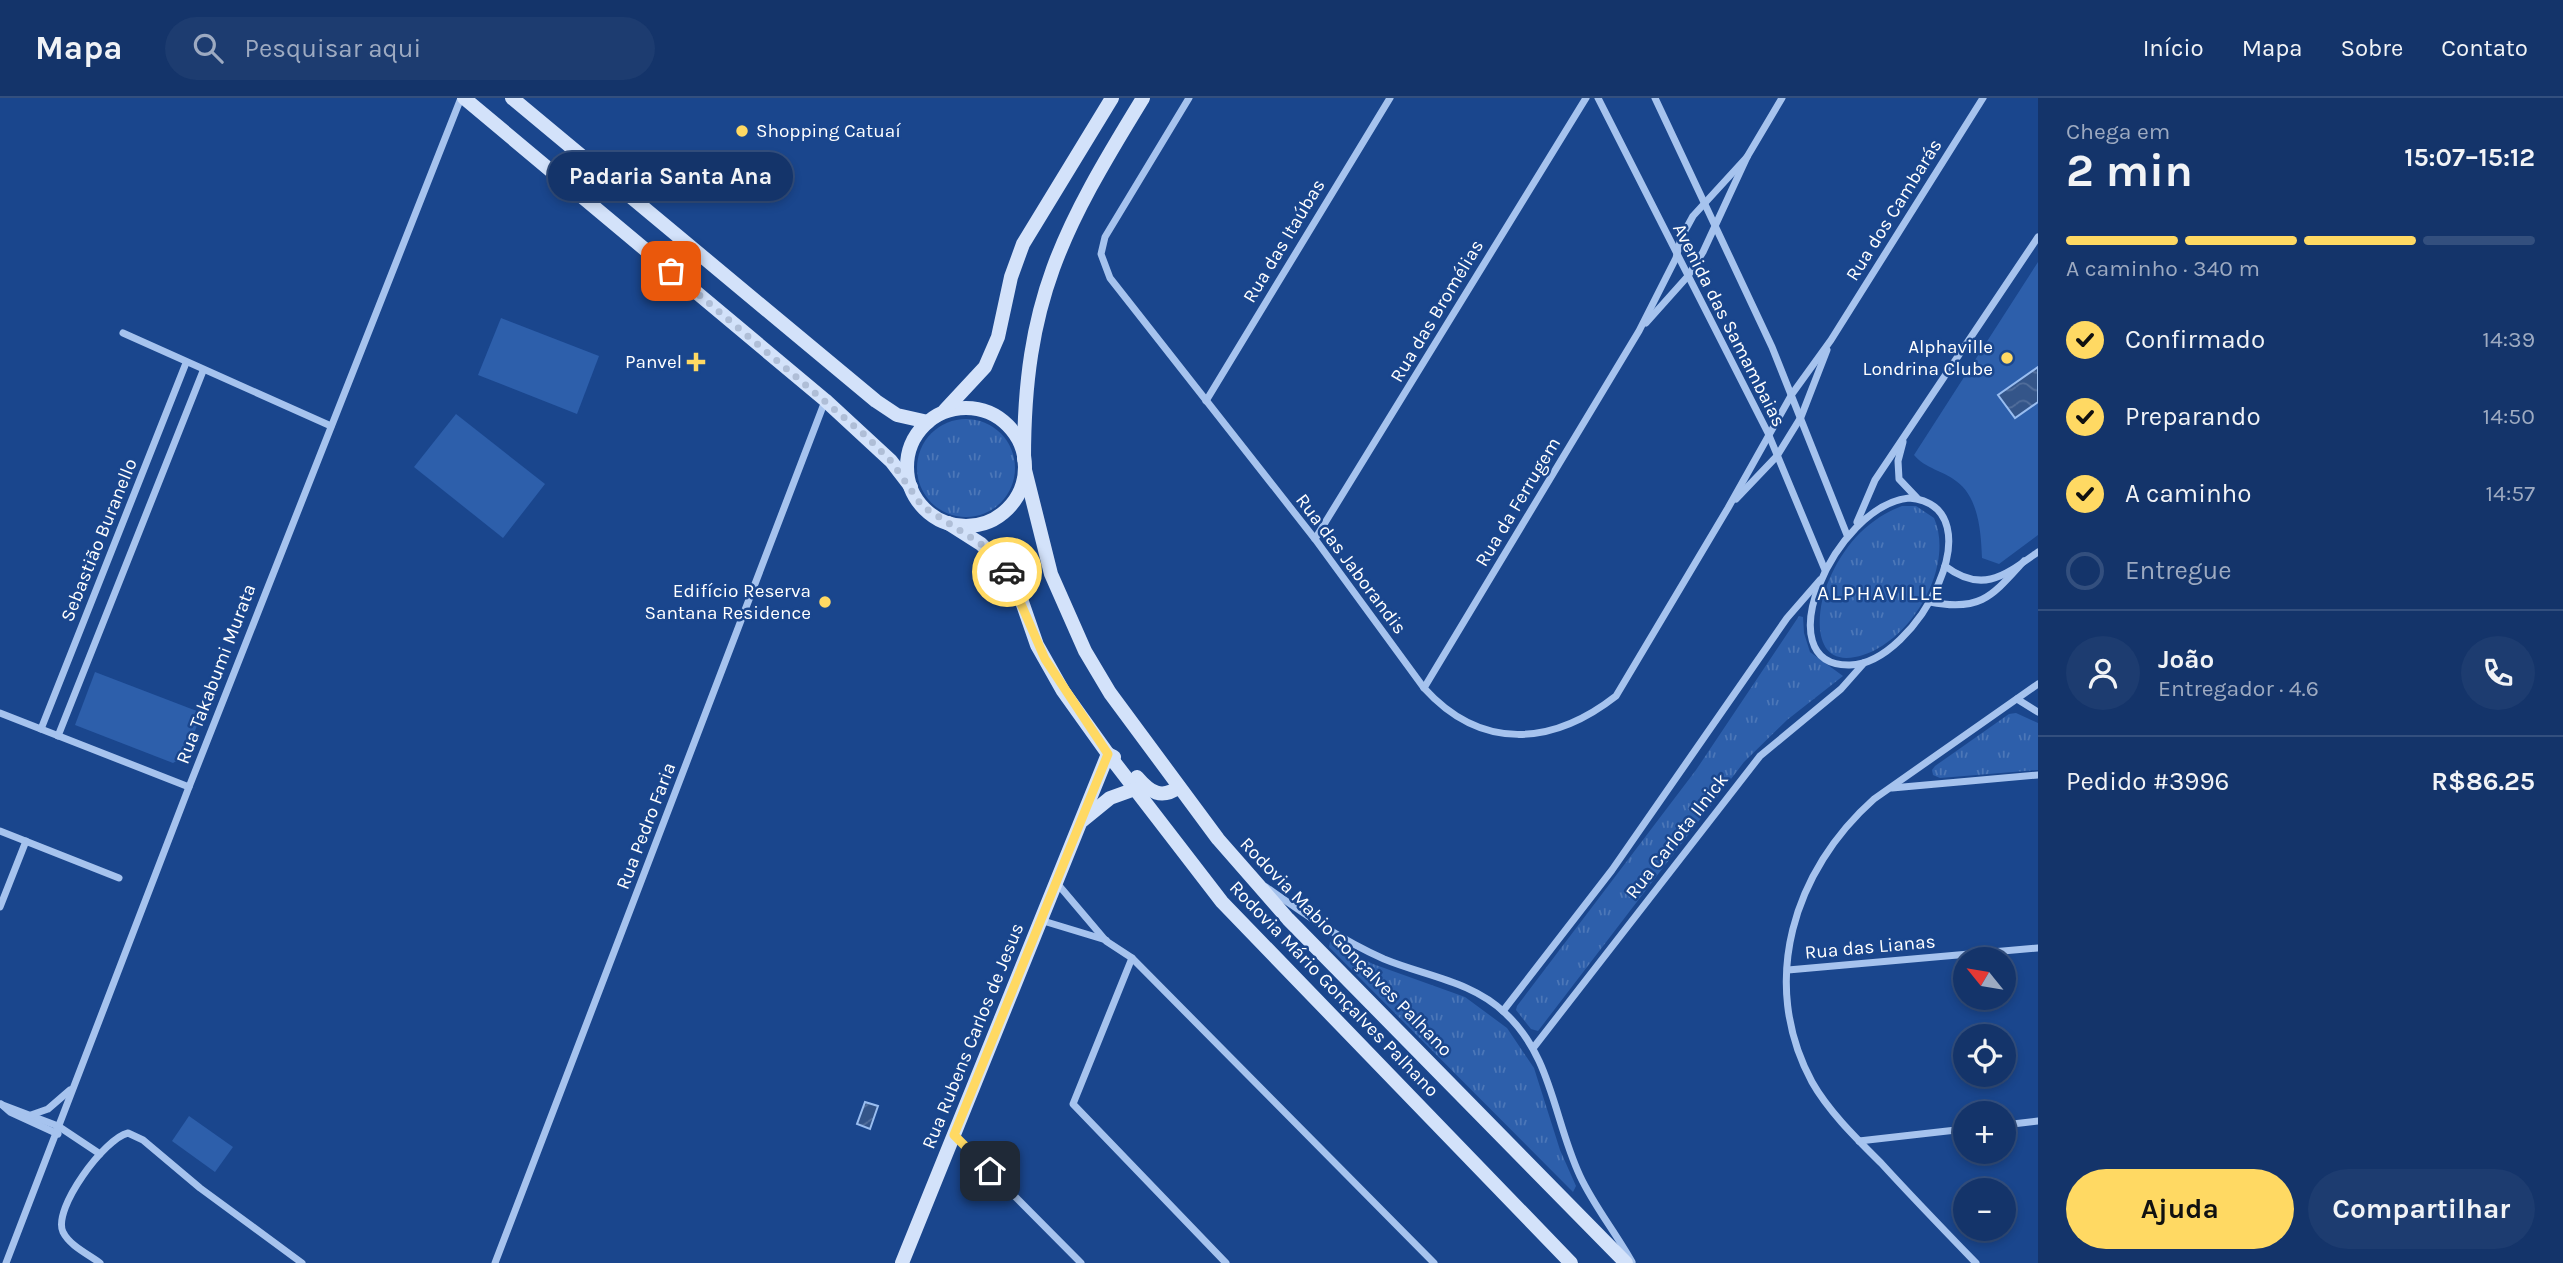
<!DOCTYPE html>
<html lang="pt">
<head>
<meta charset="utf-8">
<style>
	body { margin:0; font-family:Karla,sans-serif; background:#1d3c70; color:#f1f3f6; height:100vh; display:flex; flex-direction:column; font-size:26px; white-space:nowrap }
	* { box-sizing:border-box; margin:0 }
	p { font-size:23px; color:#9daac1 }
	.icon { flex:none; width:38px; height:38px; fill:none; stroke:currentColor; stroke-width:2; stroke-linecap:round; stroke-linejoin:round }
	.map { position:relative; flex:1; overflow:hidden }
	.side { display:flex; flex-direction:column; background:#14346a; width:525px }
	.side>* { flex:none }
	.needle { width:46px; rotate:300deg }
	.controls { position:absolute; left:1953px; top:849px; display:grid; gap:14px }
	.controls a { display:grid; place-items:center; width:63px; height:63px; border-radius:50%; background:#14346a; box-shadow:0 4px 10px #0003,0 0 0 2px #334f7e; font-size:35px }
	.pin { position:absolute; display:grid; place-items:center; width:60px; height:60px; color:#fff; margin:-30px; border-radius:14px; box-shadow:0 4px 10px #0006 }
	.courier { position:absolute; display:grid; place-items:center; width:70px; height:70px; margin:-35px; border:5px solid #ffd963; border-radius:50%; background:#fff; color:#222; box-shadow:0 2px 9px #0007 }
	.bubble { position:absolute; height:49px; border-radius:24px; background:#14346a; box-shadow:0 4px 10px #0003,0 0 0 2px #334f7e; font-size:23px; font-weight:700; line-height:49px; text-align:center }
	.head em { font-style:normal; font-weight:700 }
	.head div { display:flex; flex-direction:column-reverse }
	.head { display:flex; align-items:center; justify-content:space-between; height:119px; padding:0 28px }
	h1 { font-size:46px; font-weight:700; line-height:52px }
	.bar { display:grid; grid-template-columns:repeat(4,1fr); gap:10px 7px; align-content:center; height:84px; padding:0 28px }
	.bar i { height:9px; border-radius:5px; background:#334f7e }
	.bar .on { background:#ffd963 }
	.bar p { grid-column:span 4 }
	.line { display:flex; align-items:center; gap:18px; padding:0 28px; border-top:2px solid #334f7e }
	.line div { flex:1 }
	.round { display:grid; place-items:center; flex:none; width:74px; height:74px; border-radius:37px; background:#1d3c70 }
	ol { padding:0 28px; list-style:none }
	li { display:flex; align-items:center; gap:21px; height:77px }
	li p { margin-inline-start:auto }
	li .icon { padding:7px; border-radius:50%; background:#ffd963; color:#111; stroke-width:4 }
	li:last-child { color:#9daac1 }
	li i { width:38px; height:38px; border:4px solid #334f7e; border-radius:50% }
	.button { display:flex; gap:14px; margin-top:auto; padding:14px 28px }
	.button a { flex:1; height:80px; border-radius:42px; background:#ffd963; color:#111; font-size:28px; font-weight:700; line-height:80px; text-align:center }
	.button a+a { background:#1d3c70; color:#f1f3f6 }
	header { display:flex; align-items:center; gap:42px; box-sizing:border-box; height:98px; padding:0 35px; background:#14346a; border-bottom:2px solid #334f7e }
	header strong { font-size:33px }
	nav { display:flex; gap:38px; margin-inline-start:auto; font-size:24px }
	.search { width:490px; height:63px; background:#1d3c70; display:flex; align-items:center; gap:18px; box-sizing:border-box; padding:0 24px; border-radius:38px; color:#9daac1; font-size:26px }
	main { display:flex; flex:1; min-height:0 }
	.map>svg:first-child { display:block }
</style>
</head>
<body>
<header>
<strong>Mapa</strong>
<div class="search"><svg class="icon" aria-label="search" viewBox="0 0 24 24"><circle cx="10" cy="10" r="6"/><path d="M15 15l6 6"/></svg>Pesquisar aqui</div>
<nav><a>Início</a><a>Mapa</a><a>Sobre</a><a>Contato</a></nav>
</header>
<main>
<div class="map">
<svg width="2038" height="1165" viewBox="0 0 2038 1165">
	<defs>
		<pattern id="grass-tufts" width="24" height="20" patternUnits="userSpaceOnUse" patternTransform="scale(1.75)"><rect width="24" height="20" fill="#2d5fab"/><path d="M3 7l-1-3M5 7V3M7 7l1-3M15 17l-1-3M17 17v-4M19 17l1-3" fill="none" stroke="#4c77b8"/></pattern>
		<pattern id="water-waves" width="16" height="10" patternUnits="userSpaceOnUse" patternTransform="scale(1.75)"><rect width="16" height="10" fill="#345589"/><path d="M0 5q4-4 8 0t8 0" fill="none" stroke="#526e9b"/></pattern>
	</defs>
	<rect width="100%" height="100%" fill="#1a468d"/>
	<!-- grass -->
	<g fill="url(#grass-tufts)">
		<circle cx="966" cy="370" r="49"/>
		<path d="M1902,408H1916L1934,420C1956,470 1908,549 1855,559C1809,568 1817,507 1829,482C1843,449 1867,421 1902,408Z"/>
		<path d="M1799,518L1803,519L1804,535L1810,554L1843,578L1787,622L1744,664L1538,933L1531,931L1516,912L1517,908L1696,672Z"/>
		<path d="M2016,615L2038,625V672L1940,680L1933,677L1932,672L1935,668L2009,616Z"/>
		<path d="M1330,844L1373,866L1465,899L1507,930L1534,970L1560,1052L1576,1088L1573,1094L1329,849Z"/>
	</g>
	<!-- green -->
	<g fill="#2d5fab">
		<path d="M2038,164V437L1999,466L1982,460C1981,435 1979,399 1956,383C1942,372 1926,371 1914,357Z"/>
		<path d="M501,220L599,258L577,316L478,277Z"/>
		<path d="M456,316L545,386L503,440L414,369Z"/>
		<path d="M95,574L202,615L185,658L173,665L75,627Z"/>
		<path d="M189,1018L233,1049L215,1074L172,1043Z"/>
	</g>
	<!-- water -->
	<g fill="url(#water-waves)" stroke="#99bdf0" stroke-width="2">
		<path d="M2038,269V304L2015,320L1998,297Z"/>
		<path d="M865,1004L878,1008L870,1031L857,1026Z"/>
	</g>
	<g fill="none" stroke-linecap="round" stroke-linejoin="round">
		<!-- street -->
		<g stroke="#a6c3ee" stroke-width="7">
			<path d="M1189,0L1105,139L1101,156L1110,180L1315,441L1424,590C1481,653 1552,648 1616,598L1728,410L1792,296L1831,242L1983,0"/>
			<path d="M1598,0L1768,335L1825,472"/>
			<path d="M1655,0L1772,249L1847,437"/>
			<path d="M1646,225L1688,178L1703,154L1747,59L1782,0"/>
			<path d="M123,235L331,328"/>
			<path d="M1206,303L1390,0"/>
			<path d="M1903,344L1898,363L1899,381L1917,400"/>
			<path d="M1909,400C1999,408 1917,566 1850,567C1764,569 1834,408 1909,400Z"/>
			<path d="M1736,401L1777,358L1801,319L1827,252"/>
			<path d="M1857,424L1875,382L2038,139"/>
			<path d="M1315,441L1586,0"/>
			<path d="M1945,468C1982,496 2004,478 2038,454"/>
			<path d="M1930,504C1981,514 1992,498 2024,463"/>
			<path d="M1424,590L1639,233L1676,160L1681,140L1693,118L1747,59"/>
			<path d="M2017,601L2038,614"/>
			<path d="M0,615L189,689"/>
			<path d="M41,631L186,265"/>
			<path d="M58,638L203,273"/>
			<path d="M1892,690L2038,677"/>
			<path d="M0,733L119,780"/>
			<path d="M1056,784L1106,843L1132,860L1434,1165"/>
			<path d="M1266,789C1304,816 1341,842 1384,861C1425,878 1472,883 1505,915C1552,958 1554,1023 1580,1078C1594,1108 1616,1135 1632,1164"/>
			<path d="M0,809L26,743"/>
			<path d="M1040,822L1106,842"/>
			<path d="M1132,860L1073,1006L1226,1165"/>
			<path d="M1788,872L2038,850"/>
			<path d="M1503,913L1612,772L1787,520L1820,482"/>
			<path d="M1534,949L1760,658L1841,591L1864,565"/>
			<path d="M0,1006L58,1028L100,1056"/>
			<path d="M1,1006L10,1014L58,1036"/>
			<path d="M31,1017L48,1011L70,992"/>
			<path d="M2004,1027L2038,1023"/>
			<path d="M954,1037L1081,1165"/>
			<path d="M1859,1043L1965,1031"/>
			<path d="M6,1165L189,689L461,0"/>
			<path d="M100,1165C88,1156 70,1148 63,1134C52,1111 105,1040 128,1035L143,1042L200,1090L302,1165"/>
			<path d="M495,1165L825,303"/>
			<path d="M1976,1165C1944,1132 1912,1099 1881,1065C1857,1041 1829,1014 1812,984C1758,884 1794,772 1874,701L2038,586"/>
		</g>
		<!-- secondary -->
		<g stroke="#d3e2fa" stroke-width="14">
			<path d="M464,0L825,302L891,363L911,389"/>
			<path d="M512,0L876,303L897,317L928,324"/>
			<circle cx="966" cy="369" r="59"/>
			<path d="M945,312L985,269L998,239L1011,179L1023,146L1112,0"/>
			<path d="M1024,361C1024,202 1062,132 1143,0"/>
			<path d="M1025,372L1051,476L1085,553L1110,595L1218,741L1288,821L1626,1165"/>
			<path d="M948,425L981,446L1004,469L1020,498L1037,547L1063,593L1108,656L1222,804L1571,1165"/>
			<path d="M1137,679C1150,694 1161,702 1179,689"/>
			<path d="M1083,722L1110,700L1135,691"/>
			<path d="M902,1165L1108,656L1114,659"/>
		</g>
	</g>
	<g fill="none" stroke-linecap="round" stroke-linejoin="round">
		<!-- done -->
		<path stroke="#afbed7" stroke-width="7" stroke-dasharray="0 12.6" d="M671,173L867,339L891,363L922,408L981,446L1007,474"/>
		<!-- route -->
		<path stroke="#ffd963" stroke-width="9" d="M990,1073L954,1037L1108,656L1045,561L1007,474"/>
	</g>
	<!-- markers -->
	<g fill="#ffd963" stroke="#1a468d" stroke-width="2.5">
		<circle cx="742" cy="33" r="7"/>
		<circle cx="2007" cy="260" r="7"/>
		<path d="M692.5 253.5h7v7h7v7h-7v7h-7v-7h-7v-7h7z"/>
		<circle cx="825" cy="504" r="7"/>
	</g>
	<g text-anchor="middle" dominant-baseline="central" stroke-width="5" stroke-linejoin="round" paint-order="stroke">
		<!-- poi labels -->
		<g font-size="19" fill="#fff" stroke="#1a468d" text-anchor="end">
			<text x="756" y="33" text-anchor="start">Shopping Catuaí</text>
			<text x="1993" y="249">Alphaville<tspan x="1993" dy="22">Londrina Clube</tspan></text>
			<text x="682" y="264">Panvel</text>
			<text x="811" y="493">Edifício Reserva<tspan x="811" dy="22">Santana Residence</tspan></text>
		</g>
		<!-- street labels -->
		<g font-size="19" fill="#fff" stroke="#1a468d">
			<text transform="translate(1894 112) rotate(-58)">Rua dos Cambarás</text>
			<text transform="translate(1284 143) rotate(-59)">Rua das Itaúbas</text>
			<text transform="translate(1437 213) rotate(-59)">Rua das Bromélias</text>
			<text transform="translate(1729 227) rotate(63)">Avenida das Samambaias</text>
			<text transform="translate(1518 404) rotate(-59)">Rua da Ferrugem</text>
			<text transform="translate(99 442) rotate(-68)">Sebastião Buranello</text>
			<text transform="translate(1351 466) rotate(53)">Rua das Jaborandis</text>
			<text transform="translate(216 576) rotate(-69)">Rua Takabumi Murata</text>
			<text transform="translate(646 728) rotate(-69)">Rua Pedro Faria</text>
			<text transform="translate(1677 738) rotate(-52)">Rua Carlota Ilnick</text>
			<text transform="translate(1346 849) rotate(46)">Rodovia Mabio Gonçalves Palhano</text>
			<text transform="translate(1870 849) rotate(-5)">Rua das Lianas</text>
			<text transform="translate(1334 891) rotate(46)">Rodovia Mário Gonçalves Palhano</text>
			<text transform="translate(973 938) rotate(-68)">Rua Rubens Carlos de Jesus</text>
		</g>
		<!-- neighbourhood labels -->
		<g font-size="21" letter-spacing="2" fill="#fff" stroke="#1a468d">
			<text x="1881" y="495">ALPHAVILLE</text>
		</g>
	</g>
</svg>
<div class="controls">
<a><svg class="needle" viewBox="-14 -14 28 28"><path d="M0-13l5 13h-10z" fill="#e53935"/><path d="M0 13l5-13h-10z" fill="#9daac1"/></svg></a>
<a><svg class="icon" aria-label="locate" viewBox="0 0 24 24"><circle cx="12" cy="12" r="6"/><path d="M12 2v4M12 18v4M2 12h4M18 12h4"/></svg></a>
<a>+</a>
<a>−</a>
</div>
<div class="pin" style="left:671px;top:173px;background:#ea580c"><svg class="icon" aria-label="bag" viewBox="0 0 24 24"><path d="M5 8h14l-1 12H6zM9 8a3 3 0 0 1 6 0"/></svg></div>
<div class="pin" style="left:990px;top:1073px;background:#1f2937"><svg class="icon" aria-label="home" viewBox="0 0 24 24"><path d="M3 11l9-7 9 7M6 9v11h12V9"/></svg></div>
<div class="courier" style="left:1007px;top:474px"><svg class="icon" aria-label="car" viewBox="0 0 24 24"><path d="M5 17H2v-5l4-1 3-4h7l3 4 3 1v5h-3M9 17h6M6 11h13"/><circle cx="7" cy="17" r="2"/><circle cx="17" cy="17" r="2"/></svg></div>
<div class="bubble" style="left:548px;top:54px;width:245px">Padaria Santa Ana</div>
</div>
<section class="side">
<div class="head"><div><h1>2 min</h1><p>Chega em</p></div><em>15:07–15:12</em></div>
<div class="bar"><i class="on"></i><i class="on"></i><i class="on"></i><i></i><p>A caminho · 340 m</p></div>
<ol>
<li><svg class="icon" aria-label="check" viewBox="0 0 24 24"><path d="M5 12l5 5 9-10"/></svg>Confirmado<p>14:39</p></li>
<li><svg class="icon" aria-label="check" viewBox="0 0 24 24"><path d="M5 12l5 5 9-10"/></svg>Preparando<p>14:50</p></li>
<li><svg class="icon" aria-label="check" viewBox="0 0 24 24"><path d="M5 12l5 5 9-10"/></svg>A caminho<p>14:57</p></li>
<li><i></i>Entregue</li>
</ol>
<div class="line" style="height:126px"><a class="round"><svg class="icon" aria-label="person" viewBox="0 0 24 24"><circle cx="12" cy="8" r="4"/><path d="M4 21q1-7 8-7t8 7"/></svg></a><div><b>João</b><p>Entregador · 4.6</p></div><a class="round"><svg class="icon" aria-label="phone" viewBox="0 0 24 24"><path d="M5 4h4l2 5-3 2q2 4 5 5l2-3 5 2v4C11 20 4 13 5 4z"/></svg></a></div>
<div class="line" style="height:91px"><div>Pedido #3996</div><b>R$86.25</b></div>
<div class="button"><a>Ajuda</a><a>Compartilhar</a></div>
</section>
</main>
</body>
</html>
